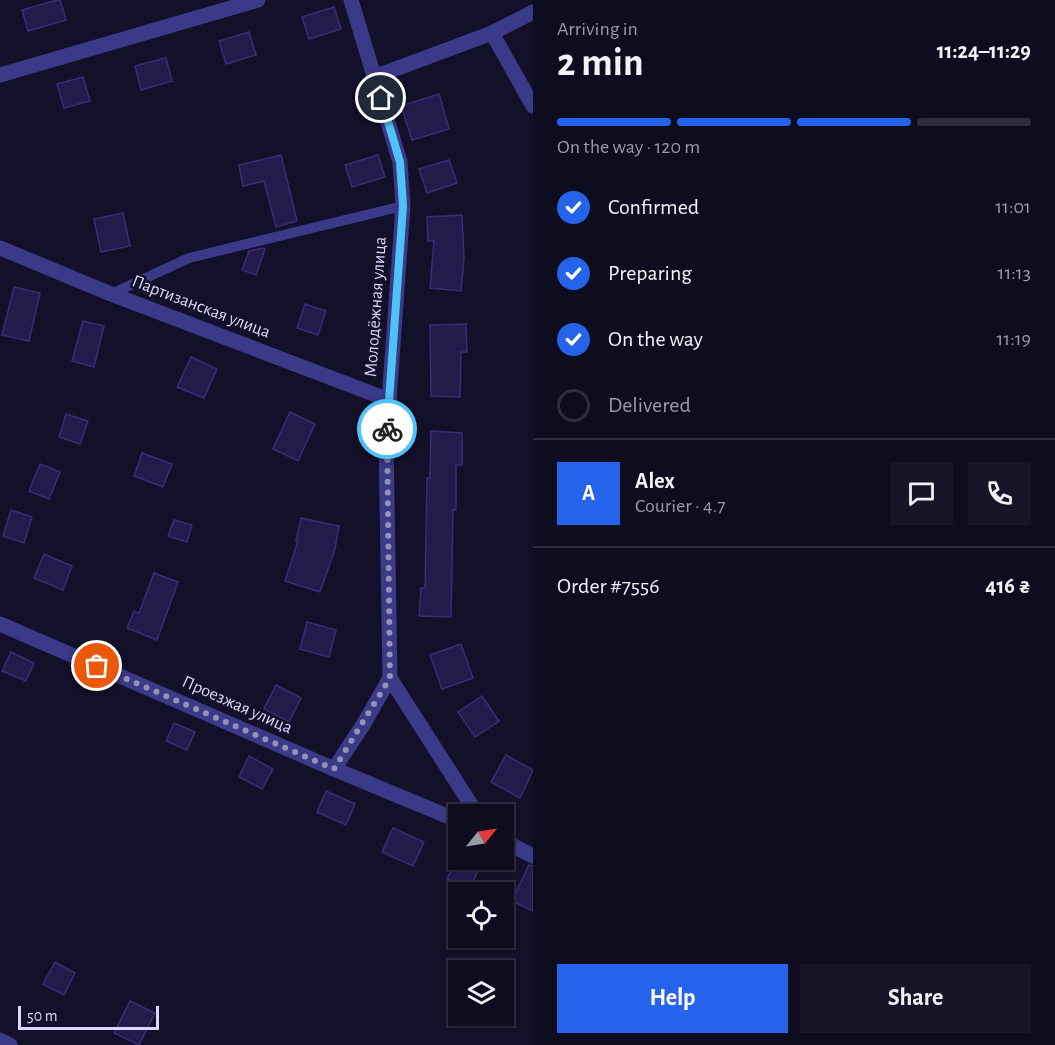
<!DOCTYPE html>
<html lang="en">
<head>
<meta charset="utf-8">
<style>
	body { margin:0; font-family:"Alegreya Sans",sans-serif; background:#171528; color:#f1f3f6; height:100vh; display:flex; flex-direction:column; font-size:22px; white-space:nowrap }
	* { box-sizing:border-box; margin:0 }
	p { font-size:20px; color:#9b9ba4 }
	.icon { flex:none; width:33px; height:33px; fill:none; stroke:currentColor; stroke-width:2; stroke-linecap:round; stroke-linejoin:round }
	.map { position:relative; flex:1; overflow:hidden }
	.drawer { display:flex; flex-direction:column; background:#0e0c1f; width:522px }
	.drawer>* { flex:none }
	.needle { width:39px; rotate:60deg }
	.controls { position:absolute; left:448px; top:804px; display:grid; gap:12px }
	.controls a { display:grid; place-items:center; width:66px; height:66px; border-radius:0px; background:#0e0c1f; box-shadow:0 2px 4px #0004,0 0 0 2px #2e2c3d; font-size:30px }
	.scale { position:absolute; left:18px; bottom:15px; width:141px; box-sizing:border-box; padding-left:6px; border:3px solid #dbd8ff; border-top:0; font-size:16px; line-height:21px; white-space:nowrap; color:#dbd8ff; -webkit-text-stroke:4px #131029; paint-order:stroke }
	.pin { position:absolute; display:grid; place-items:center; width:51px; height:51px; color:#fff; margin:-26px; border:3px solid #fff; border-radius:50%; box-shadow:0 2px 6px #0007 }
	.courier { position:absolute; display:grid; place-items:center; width:60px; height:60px; margin:-30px; border:4px solid #4fc3f7; border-radius:50%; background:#fff; color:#222; box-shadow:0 2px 8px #0007 }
	.summary em { font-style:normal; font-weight:700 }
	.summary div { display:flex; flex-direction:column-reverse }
	.summary { display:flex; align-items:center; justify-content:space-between; height:102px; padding:0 24px }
	h1 { font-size:39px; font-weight:700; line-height:45px }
	.bar { display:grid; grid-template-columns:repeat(4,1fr); gap:9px 6px; align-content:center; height:72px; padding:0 24px }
	.bar i { height:8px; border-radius:4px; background:#2e2c3d }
	.bar .selected { background:#2563eb }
	.bar p { grid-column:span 4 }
	.line { display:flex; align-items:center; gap:15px; padding:0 24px; border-top:2px solid #2e2c3d }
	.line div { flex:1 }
	.round { display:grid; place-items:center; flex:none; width:63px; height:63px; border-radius:0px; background:#171528 }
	ol { padding:0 24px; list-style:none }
	li { display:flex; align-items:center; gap:18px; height:66px }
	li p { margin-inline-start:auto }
	li .icon { padding:6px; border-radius:50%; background:#2563eb; color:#fff; stroke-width:4 }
	li:last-child { color:#9b9ba4 }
	li i { width:33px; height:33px; border:3px solid #2e2c3d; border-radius:50% }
	.primary-button { display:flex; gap:12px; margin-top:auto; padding:12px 24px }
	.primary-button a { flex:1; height:69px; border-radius:0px; background:#2563eb; color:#fff; font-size:24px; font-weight:700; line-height:69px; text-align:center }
	.primary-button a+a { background:#171528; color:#f1f3f6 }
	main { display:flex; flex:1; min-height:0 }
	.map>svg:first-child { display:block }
</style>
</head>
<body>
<main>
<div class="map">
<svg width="533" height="1045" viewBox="0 0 533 1045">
	<rect width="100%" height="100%" fill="#131029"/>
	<!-- building -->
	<g fill="#241b4a" stroke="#3a2d77" stroke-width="1.5">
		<path d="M57,0H60L66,20L28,31L22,10Z"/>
		<path d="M334,7L341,29L309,39L302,17Z"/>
		<path d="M249,32L256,55L226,64L219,41Z"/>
		<path d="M166,58L172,81L141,90L135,66Z"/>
		<path d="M83,77L90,101L64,108L57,84Z"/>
		<path d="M439,94L449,129L412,140L401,106Z"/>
		<path d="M281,155L297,221L276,227L264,181L243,186L239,165Z"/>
		<path d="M378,155L385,177L352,187L345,165Z"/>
		<path d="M449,160L457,183L427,193L419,169Z"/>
		<path d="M123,213L130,246L101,252L94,219Z"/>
		<path d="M462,215L464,258L461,291L430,288L434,241H428L427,217Z"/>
		<path d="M263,248L265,249L256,275L242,270L249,251Z"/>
		<path d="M14,287L40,293L29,341L2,335Z"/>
		<path d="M305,304L326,311L318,335L297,328Z"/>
		<path d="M83,321L104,326L94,367L72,361Z"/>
		<path d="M466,324L467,352H461L460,397L431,396L430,325Z"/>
		<path d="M191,357L217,369L204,398L177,387Z"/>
		<path d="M290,412L315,424L298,461L273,449Z"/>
		<path d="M66,414L88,421L80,444L59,437Z"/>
		<path d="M431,431L462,433V465H456V510H453L451,617L419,616L421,588H425L427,478H430Z"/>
		<path d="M142,453L172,464L163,487L134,476Z"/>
		<path d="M40,464L60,472L49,499L29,491Z"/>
		<path d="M11,510L32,517L24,543L3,536Z"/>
		<path d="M301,518L339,526L335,549L320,592L285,581L298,541H296Z"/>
		<path d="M174,520L192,525L187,542L168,536Z"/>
		<path d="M44,554L72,566L63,590L34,578Z"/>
		<path d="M154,573L178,582L157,640L127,628L134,611L139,613Z"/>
		<path d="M307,622L336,630L329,657L300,649Z"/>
		<path d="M461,644L473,678L442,689L430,655Z"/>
		<path d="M11,652L34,663L26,681L2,671Z"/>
		<path d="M276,685L301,698L289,722L264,709Z"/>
		<path d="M482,696L499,721L475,737L458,712Z"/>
		<path d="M174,723L195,732L187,750L166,741Z"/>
		<path d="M506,755L533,770L520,798L491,782Z"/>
		<path d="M249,756L273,769L262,789L239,777Z"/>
		<path d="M326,791L355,804L346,825L317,812Z"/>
		<path d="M393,828L424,842L413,866L382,852Z"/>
		<path d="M456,860H483L469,890L447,879Z"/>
		<path d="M529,865L533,866V911L512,901Z"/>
		<path d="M55,962L75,973L64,995L43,984Z"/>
		<path d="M130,1001L155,1013L139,1045L114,1033Z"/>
	</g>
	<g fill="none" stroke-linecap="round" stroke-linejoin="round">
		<!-- path -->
		<path stroke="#2ebdb1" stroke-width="4" stroke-dasharray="3 4.5" stroke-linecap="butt" d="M367,446L369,408"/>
		<!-- service -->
		<path stroke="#3b3a89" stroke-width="10" d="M111,294L189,258L403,206"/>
		<!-- minor -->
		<g stroke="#3b3a89" stroke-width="15">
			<path d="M351,0L400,162L403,206L386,442L390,678L477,814"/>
			<path d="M492,33L533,106"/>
			<path d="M0,75L258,0"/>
			<path d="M374,77L492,33L533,12"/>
			<path d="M0,248L111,294L389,400"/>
			<path d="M0,624L334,769L459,821"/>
			<path d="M334,769L363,725L390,678"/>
			<path d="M504,841L533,856"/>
			<path d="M0,1040L10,1045"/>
		</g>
	</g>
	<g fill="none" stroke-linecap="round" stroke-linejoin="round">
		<!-- done -->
		<path stroke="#9592b4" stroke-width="6" stroke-dasharray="0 10.8" d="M97,666L334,769L390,678L387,429"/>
		<!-- route -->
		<path stroke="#4fc3f7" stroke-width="8" d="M381,98L400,162L403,206L387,429"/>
	</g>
	<g text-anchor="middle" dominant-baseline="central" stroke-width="5" stroke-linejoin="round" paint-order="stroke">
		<!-- street labels -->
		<g font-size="18" fill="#dbd8ff" stroke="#131029">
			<text transform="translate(201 307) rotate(21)">Партизанская улица</text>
			<text transform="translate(376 307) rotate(-86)">Молодёжная улица</text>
			<text transform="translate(237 705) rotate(24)">Проезжая улица</text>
		</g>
	</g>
</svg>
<div class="controls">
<a><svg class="needle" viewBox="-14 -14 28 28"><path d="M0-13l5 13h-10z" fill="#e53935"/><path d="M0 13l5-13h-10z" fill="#9b9ba4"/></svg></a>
<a><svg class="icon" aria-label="locate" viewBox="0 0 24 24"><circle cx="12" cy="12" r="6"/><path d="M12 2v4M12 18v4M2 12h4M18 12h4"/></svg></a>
<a><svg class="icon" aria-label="layers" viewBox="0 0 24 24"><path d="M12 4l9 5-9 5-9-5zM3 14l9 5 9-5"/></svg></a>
</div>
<div class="scale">50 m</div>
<div class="pin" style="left:97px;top:666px;background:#ea580c"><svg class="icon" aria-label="bag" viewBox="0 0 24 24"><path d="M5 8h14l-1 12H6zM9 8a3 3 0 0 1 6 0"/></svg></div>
<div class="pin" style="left:381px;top:98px;background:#1f2937"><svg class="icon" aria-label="home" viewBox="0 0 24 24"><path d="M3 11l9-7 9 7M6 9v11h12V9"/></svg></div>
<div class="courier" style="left:387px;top:429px"><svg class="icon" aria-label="bike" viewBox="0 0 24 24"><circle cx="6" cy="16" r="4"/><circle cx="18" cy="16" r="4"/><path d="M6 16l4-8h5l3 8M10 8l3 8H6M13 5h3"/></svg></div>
</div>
<section class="drawer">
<div class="summary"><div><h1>2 min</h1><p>Arriving in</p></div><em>11:24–11:29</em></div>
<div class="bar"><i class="selected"></i><i class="selected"></i><i class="selected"></i><i></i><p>On the way · 120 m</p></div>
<ol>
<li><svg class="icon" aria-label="check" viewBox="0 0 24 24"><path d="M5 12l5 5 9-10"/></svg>Confirmed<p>11:01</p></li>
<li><svg class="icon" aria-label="check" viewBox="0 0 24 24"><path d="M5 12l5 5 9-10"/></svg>Preparing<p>11:13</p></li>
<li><svg class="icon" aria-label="check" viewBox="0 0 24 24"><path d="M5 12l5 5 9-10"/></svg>On the way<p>11:19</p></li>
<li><i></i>Delivered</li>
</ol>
<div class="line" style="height:108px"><b class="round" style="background:#2563eb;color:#fff">A</b><div><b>Alex</b><p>Courier · 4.7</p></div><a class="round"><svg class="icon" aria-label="chat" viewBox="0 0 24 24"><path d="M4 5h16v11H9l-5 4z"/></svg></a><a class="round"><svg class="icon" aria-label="phone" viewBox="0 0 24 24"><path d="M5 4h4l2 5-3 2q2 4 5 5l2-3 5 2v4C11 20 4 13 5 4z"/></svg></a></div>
<div class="line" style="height:78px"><div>Order #7556</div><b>416 ₴</b></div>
<div class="primary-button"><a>Help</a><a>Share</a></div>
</section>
</main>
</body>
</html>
